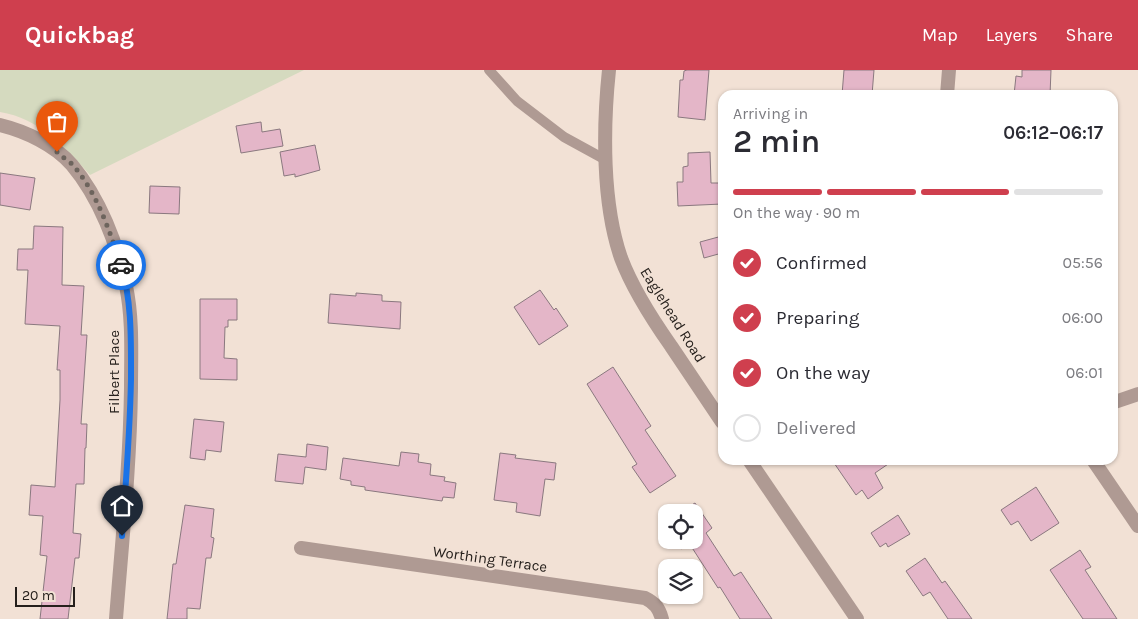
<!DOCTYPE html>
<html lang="en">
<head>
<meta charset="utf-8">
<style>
	body { margin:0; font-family:Karla,sans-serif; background:#f7f7f7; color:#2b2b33; height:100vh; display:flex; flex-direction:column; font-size:19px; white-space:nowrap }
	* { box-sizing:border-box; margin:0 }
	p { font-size:16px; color:#7c7c81 }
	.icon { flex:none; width:28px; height:28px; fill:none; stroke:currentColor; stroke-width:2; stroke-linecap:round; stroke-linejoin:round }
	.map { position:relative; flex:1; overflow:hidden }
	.drawer { position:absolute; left:718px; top:20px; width:400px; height:375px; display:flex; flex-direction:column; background:#fff; border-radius:15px; box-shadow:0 1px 4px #0004 }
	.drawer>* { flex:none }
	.controls { position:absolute; left:658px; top:434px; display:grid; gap:10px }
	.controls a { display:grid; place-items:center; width:45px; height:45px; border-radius:10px; background:#fff; box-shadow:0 1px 4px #0004; font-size:25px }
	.scale { position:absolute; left:15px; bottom:12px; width:60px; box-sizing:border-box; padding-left:5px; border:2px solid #26201c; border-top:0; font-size:14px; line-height:18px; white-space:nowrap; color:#26201c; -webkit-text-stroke:4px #f2e1d5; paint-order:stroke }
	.pin { position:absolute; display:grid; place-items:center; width:42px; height:42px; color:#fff; margin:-51px -21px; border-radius:50% 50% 50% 0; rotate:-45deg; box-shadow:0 0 5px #0007 }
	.pin .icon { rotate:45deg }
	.courier { position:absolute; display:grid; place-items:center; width:50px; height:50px; margin:-25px; border:4px solid #1a73e8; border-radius:50%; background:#fff; color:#222; box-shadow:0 1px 6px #0007 }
	.head em { font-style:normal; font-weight:600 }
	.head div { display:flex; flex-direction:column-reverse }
	.head { display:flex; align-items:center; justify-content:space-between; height:85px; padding:0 15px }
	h1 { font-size:32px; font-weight:600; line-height:38px }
	.bar { display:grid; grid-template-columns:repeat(4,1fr); gap:8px 5px; align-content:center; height:60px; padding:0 15px }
	.bar i { height:6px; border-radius:4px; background:#e1e1e2 }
	.bar .current { background:#cf3f4e }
	.bar p { grid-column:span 4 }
	ol { padding:0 15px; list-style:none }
	li { display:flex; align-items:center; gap:15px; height:55px }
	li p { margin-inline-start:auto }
	li .icon { padding:5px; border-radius:50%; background:#cf3f4e; color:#fff; stroke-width:4 }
	li:last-child { color:#7c7c81 }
	li i { width:28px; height:28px; border:2px solid #e1e1e2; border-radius:50% }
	header { display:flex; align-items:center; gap:30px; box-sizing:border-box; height:70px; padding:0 25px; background:#cf3f4e; color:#fff }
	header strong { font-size:24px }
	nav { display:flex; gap:28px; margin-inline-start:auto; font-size:18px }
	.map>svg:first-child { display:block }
</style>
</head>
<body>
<header>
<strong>Quickbag</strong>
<nav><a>Map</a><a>Layers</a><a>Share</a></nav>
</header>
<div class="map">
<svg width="1138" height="549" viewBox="0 0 1138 549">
	<rect width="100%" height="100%" fill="#f2e1d5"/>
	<!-- green -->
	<path fill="#d5dabf" d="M0,0H304L90,105C65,77 39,48 0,42Z"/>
	<!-- building -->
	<g fill="#e4b6c8" stroke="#8a787f">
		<path d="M687,0H709L705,50L678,47L680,10H683L684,1Z"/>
		<path d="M844,0H874L872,25H842Z"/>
		<path d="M1022,0H1051L1050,25H1014L1016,6L1022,7Z"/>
		<path d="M261,52L262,62L280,59L283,76L241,83L236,56Z"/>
		<path d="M315,75L320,100L295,107V104L284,106L280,82Z"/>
		<path d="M710,82L711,113H721L722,134L678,136L677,112H683V97L688,96V83Z"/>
		<path d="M0,103L35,108L30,140L0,135Z"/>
		<path d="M150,116L180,117L179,144L149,143Z"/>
		<path d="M34,156L63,157L62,215L84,216L81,265H87L81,354H87L86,378H85L84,414H76L73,463L81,464L79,488H75L68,549H40L47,486L40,485L43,446L29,445L31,415L55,417L60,330V300H57L60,256L25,254L28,200H17L18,179H33Z"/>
		<path d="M722,166V183L704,188L700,172Z"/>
		<path d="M540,220L554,240L556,238L568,256L539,275L514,237Z"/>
		<path d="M356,223L382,225V231L401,232L400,259L328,253L330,224L356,226Z"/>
		<path d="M200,229H237V250H228V257H225L224,288L237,289V310L200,309Z"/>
		<path d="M613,297L651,356L645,360L676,406L650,423L632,397L637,394L587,314Z"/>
		<path d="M194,349L224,352L221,382L206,380L205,390L190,388Z"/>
		<path d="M307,374L328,377L326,400L305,397L303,414L275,411L278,384L306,387Z"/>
		<path d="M401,382L419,384L418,392L431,394L430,405L445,407L444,411L456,413L454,428L443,427L442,431L365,420V417L351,415V411L340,409L343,388L399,396Z"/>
		<path d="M500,383L516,385L515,388L556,393L554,410L545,409L540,446L516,442L517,433L494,430Z"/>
		<path d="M832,390H894L875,403L883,418L868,429L862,420L856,425Z"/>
		<path d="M1036,417L1059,453L1031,471L1018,451L1011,455L1001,440Z"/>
		<path d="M695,433L712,458L706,463L734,506L741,502L772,549H740L720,517L718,518L689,473L681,479L675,470H694V442H680Z"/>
		<path d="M185,435L214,439L211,467L214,468L211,488H206L200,539L187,538V549H167L173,494H176Z"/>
		<path d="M898,445L910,464L888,477L886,473L880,477L871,463Z"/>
		<path d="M1080,480L1091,497L1085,500L1117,549H1083L1050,500Z"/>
		<path d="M925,488L942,513L945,511L972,549H948L930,522L923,526L906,501Z"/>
	</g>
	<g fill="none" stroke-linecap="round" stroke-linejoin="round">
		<!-- service -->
		<path stroke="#af9a93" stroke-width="10" d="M489,0L517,31L564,67L606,90"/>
		<!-- minor -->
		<g stroke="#af9a93" stroke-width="14">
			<path d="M609,0C603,57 602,133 621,188C633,220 652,249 671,276C688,301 705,327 722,352"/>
			<path d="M947,25L949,0"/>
			<path d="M0,55C25,61 55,75 72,95C99,127 118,175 126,216C133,249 131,284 131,318C130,395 122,472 116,549"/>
			<path d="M1112,333L1138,324"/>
			<path d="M749,390L857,549"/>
			<path d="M1093,390L1138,456"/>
			<path d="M301,478L645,528C655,533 659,538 662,549"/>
		</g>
	</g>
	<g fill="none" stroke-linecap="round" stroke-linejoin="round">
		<!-- done -->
		<path stroke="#6d645d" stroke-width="5" stroke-dasharray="0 9" d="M57,82C61,86 67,90 72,94C97,122 109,160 121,195"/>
		<!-- route -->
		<path stroke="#1a73e8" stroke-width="6" d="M121,195C132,231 131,271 131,309C130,361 126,413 122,466"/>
	</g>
	<g text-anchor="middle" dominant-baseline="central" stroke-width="5" stroke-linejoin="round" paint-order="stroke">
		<!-- street labels -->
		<g font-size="15" fill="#26201c" stroke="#f2e1d5">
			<text transform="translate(673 245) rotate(58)">Eaglehead Road</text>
			<text transform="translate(114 302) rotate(-90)">Filbert Place</text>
			<text transform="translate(490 489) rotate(8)">Worthing Terrace</text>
		</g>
	</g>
</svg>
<div class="controls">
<a><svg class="icon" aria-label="locate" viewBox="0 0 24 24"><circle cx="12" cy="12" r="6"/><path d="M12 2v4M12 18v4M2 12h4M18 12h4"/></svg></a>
<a><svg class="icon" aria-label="layers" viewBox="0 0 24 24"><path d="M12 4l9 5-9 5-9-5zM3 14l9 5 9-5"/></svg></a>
</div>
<div class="scale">20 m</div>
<div class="pin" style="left:57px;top:82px;background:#ea580c"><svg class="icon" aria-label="bag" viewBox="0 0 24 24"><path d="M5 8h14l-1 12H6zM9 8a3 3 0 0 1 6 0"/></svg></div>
<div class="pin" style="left:122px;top:466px;background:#1f2937"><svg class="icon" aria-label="home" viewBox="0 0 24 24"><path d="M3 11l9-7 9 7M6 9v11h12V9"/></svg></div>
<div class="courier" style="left:121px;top:195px"><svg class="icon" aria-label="car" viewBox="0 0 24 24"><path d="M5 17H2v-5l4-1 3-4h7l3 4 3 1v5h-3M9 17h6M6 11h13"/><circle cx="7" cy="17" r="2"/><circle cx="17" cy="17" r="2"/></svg></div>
<section class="drawer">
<div class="head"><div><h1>2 min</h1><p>Arriving in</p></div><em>06:12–06:17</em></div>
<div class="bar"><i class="current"></i><i class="current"></i><i class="current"></i><i></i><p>On the way · 90 m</p></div>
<ol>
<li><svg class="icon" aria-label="check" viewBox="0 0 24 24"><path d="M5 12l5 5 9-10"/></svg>Confirmed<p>05:56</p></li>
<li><svg class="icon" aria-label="check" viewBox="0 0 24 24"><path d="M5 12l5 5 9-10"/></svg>Preparing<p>06:00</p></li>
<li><svg class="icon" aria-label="check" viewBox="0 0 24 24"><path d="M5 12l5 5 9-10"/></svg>On the way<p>06:01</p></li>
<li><i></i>Delivered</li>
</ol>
</section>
</div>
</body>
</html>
